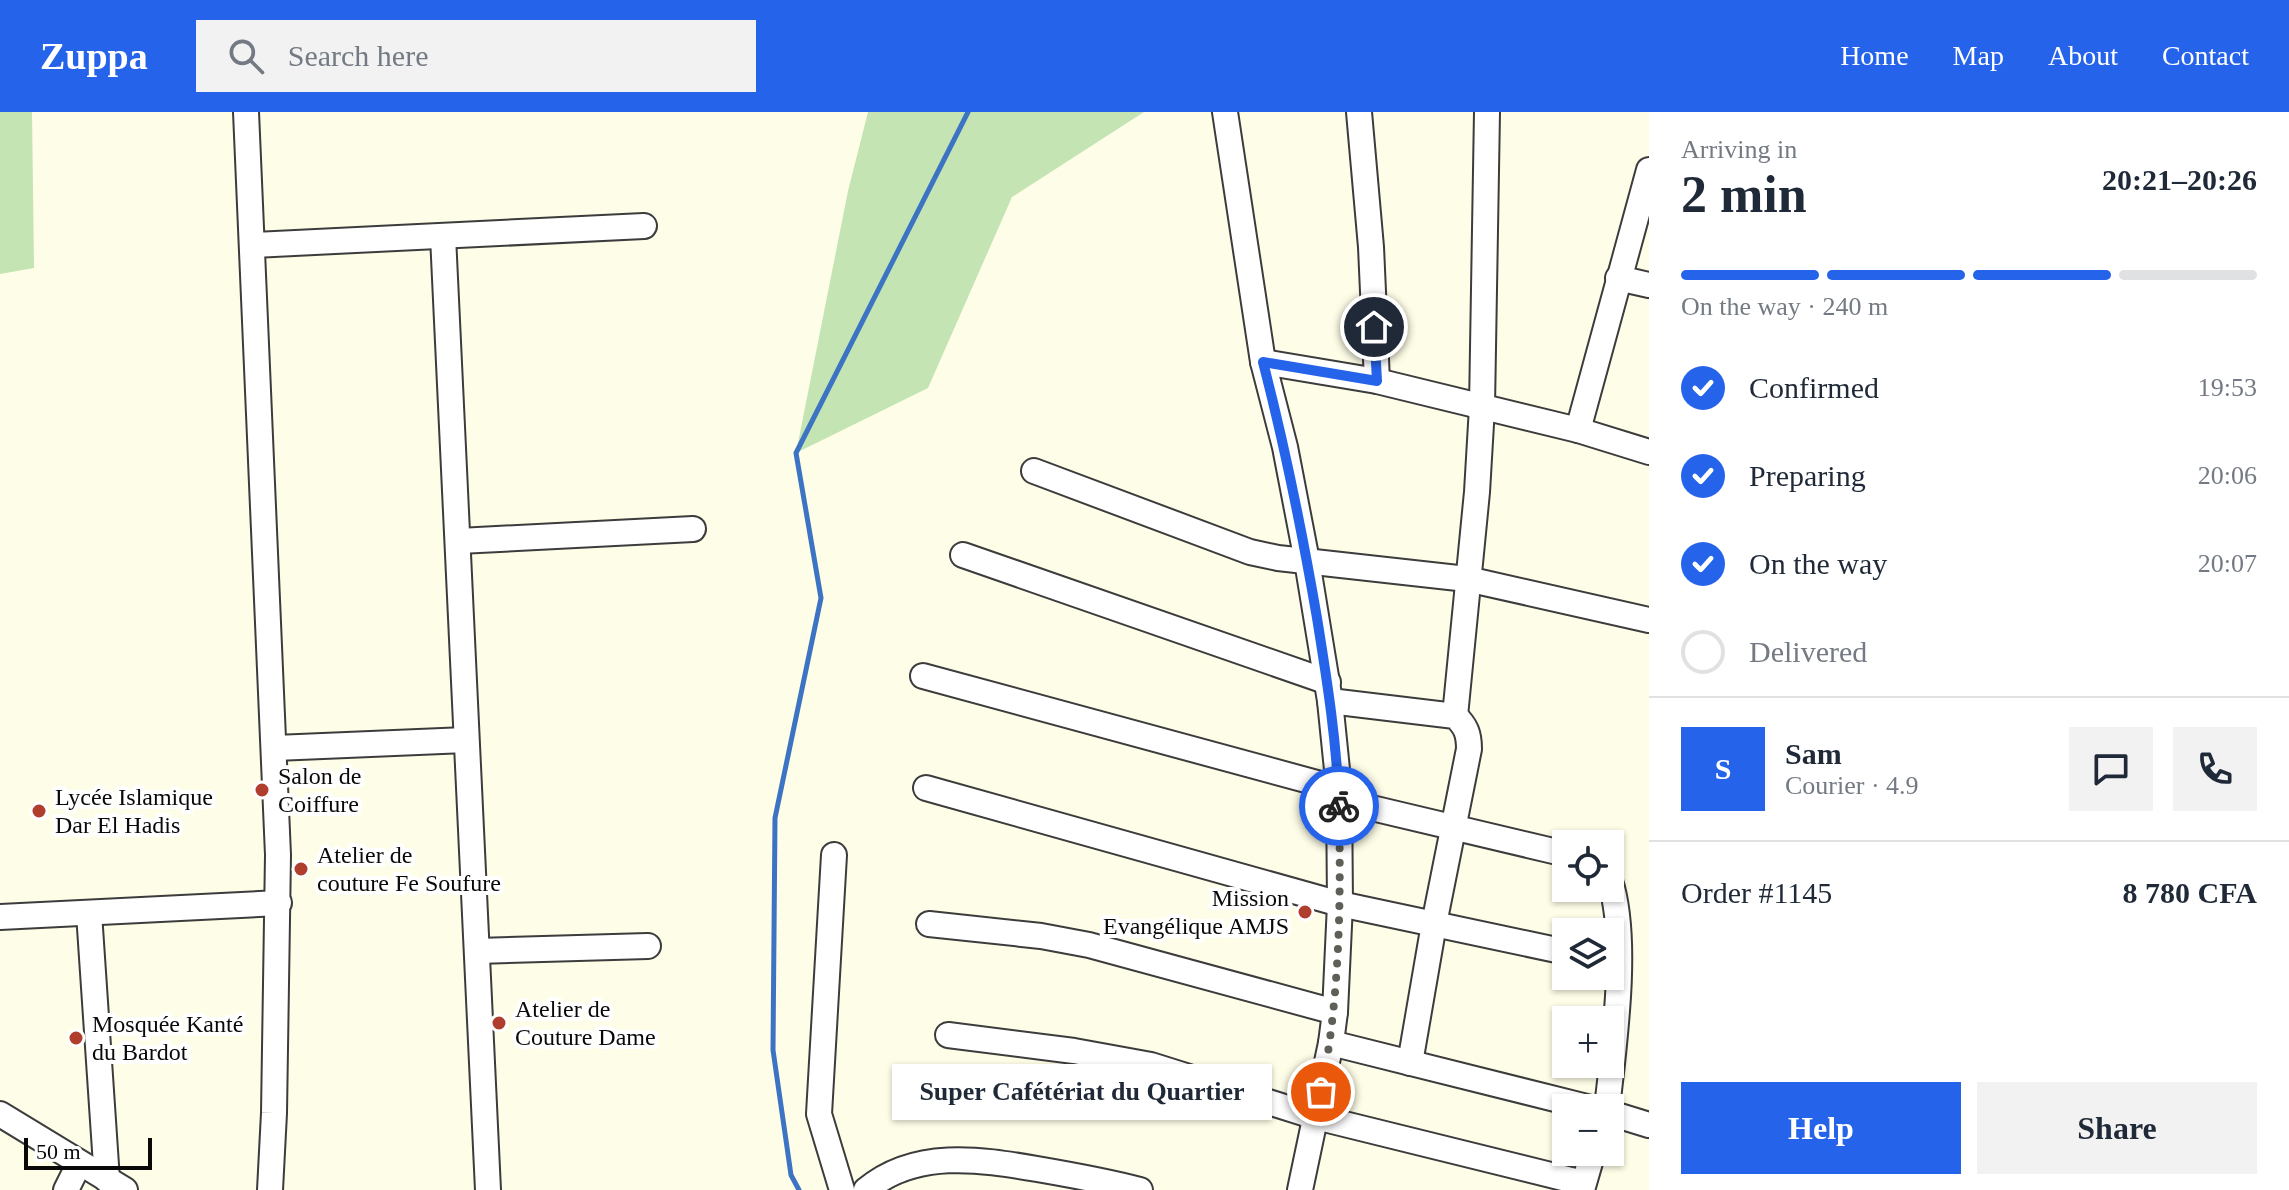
<!DOCTYPE html>
<html lang="en">
<head>
<meta charset="utf-8">
<style>
	body { margin:0; font-family:Georgia,serif; background:#f2f2f3; color:#1f2937; height:100vh; display:flex; flex-direction:column; font-size:30px; white-space:nowrap }
	* { box-sizing:border-box; margin:0 }
	p { font-size:26px; color:#747a83 }
	.icon { flex:none; width:44px; height:44px; fill:none; stroke:currentColor; stroke-width:2; stroke-linecap:round; stroke-linejoin:round }
	.map { position:relative; flex:1; overflow:hidden }
	.sheet { display:flex; flex-direction:column; background:#fff; width:640px }
	.sheet>* { flex:none }
	.controls { position:absolute; left:1552px; top:718px; display:grid; gap:16px }
	.controls a { display:grid; place-items:center; width:72px; height:72px; border-radius:0px; background:#fff; box-shadow:0 2px 6px #0004; font-size:40px }
	.scale { position:absolute; left:24px; bottom:20px; width:128px; box-sizing:border-box; padding-left:8px; border:4px solid #090909; border-top:0; font-size:22px; line-height:28px; white-space:nowrap; color:#090909; -webkit-text-stroke:6px #fff; paint-order:stroke }
	.pin { position:absolute; display:grid; place-items:center; width:68px; height:68px; color:#fff; margin:-34px; border:4px solid #fff; border-radius:50%; box-shadow:0 2px 8px #0007 }
	.courier { position:absolute; display:grid; place-items:center; width:80px; height:80px; margin:-40px; border:6px solid #2563eb; border-radius:50%; background:#fff; color:#222; box-shadow:0 2px 10px #0007 }
	.bubble { position:absolute; height:56px; border-radius:0px; background:#fff; box-shadow:0 2px 6px #0004; font-size:26px; font-weight:800; line-height:56px; text-align:center }
	.headline em { font-style:normal; font-weight:800 }
	.headline div { display:flex; flex-direction:column-reverse }
	.headline { display:flex; align-items:center; justify-content:space-between; height:136px; padding:0 32px }
	h1 { font-size:52px; font-weight:800; line-height:60px }
	.bar { display:grid; grid-template-columns:repeat(4,1fr); gap:12px 8px; align-content:center; height:96px; padding:0 32px }
	.bar i { height:10px; border-radius:6px; background:#e0e1e3 }
	.bar .selected { background:#2563eb }
	.bar p { grid-column:span 4 }
	.line { display:flex; align-items:center; gap:20px; padding:0 32px; border-top:2px solid #e0e1e3 }
	.line div { flex:1 }
	.round { display:grid; place-items:center; flex:none; width:84px; height:84px; border-radius:0px; background:#f2f2f3 }
	ol { padding:0 32px; list-style:none }
	li { display:flex; align-items:center; gap:24px; height:88px }
	li p { margin-inline-start:auto }
	li .icon { padding:8px; border-radius:50%; background:#2563eb; color:#fff; stroke-width:4 }
	li:last-child { color:#747a83 }
	li i { width:44px; height:44px; border:4px solid #e0e1e3; border-radius:50% }
	.primary-button { display:flex; gap:16px; margin-top:auto; padding:16px 32px }
	.primary-button a { flex:1; height:92px; border-radius:0px; background:#2563eb; color:#fff; font-size:32px; font-weight:800; line-height:92px; text-align:center }
	.primary-button a+a { background:#f2f2f3; color:#1f2937 }
	header { display:flex; align-items:center; gap:48px; box-sizing:border-box; height:112px; padding:0 40px; background:#2563eb; color:#fff }
	header strong { font-size:38px }
	nav { display:flex; gap:44px; margin-inline-start:auto; font-size:28px }
	.search { width:560px; height:72px; background:#f2f2f3; display:flex; align-items:center; gap:20px; box-sizing:border-box; padding:0 28px; border-radius:0px; color:#747a83; font-size:30px }
	main { display:flex; flex:1; min-height:0 }
	.map>svg:first-child { display:block }
</style>
</head>
<body>
<header>
<strong>Zuppa</strong>
<div class="search"><svg class="icon" aria-label="search" viewBox="0 0 24 24"><circle cx="10" cy="10" r="6"/><path d="M15 15l6 6"/></svg>Search here</div>
<nav><a>Home</a><a>Map</a><a>About</a><a>Contact</a></nav>
</header>
<main>
<div class="map">
<svg width="1649" height="1078" viewBox="0 0 1649 1078">
	<rect width="100%" height="100%" fill="#fefde7"/>
	<!-- green -->
	<g fill="#c4e4b4">
		<path d="M0,0H32L34,156L0,162Z"/>
		<path d="M868,0H1144L1012,85L928,276L796,341L848,79Z"/>
	</g>
	<g fill="none" stroke-linecap="round" stroke-linejoin="round">
		<!-- stream -->
		<path stroke="#3c74c3" stroke-width="5" d="M799,1078L791,1063L773,938L775,706L821,486L796,341L968,0"/>
		<defs>
			<g id="minor">
				<path d="M246,0L278,743L274,1001L270,1078"/>
				<path d="M1225,0L1263,250L1285,335L1307,449L1330,589L1339,677L1340,792L1335,900L1331,931L1300,1078"/>
				<path d="M1359,0L1371,135L1377,269"/>
				<path d="M443,124L488,1078"/>
				<path d="M253,133L644,114"/>
				<path d="M1618,166L1649,173"/>
				<path d="M1263,250L1377,269L1578,318L1649,340"/>
				<path d="M1578,318L1649,58"/>
				<path d="M1034,359L1250,440L1278,446L1467,467L1649,508"/>
				<path d="M459,429L693,417"/>
				<path d="M963,443L1328,570"/>
				<path d="M923,564L1339,677"/>
				<path d="M1330,589L1455,604C1466,614 1469,622 1469,637L1434,812L1410,951"/>
				<path d="M1455,604L1477,380L1482,295L1487,0"/>
				<path d="M275,636L466,628"/>
				<path d="M926,676L1340,792L1566,840"/>
				<path d="M1338,688L1566,742"/>
				<path d="M834,743L819,1002L842,1078"/>
				<path d="M89,801L107,1068"/>
				<path d="M0,805L279,791"/>
				<path d="M929,812L1041,824L1089,833L1335,900"/>
				<path d="M477,839L648,834"/>
				<path d="M948,923L1074,939L1151,953L1316,1005L1583,1071"/>
				<path d="M1331,931L1591,996"/>
				<path d="M1607,996C1614,933 1629,827 1610,769"/>
				<path d="M1610,1001L1649,1013"/>
				<path d="M0,1002L125,1078"/>
				<path d="M66,1078L79,1052"/>
				<path d="M866,1078C915,1037 979,1047 1037,1057C1072,1063 1106,1069 1140,1078"/>
				<path d="M1582,1078L1593,1040"/>
			</g>
		</defs>
		<!-- minor casing -->
		<use href="#minor" stroke="#3c3c3c" stroke-width="28"/>
		<!-- minor -->
		<use href="#minor" stroke="#fff" stroke-width="24"/>
	</g>
	<g fill="none" stroke-linecap="round" stroke-linejoin="round">
		<!-- done -->
		<path stroke="#5f5e57" stroke-width="8" stroke-dasharray="0 14.4" d="M1321,980C1340,886 1341,790 1339,694"/>
		<!-- route -->
		<path stroke="#2563eb" stroke-width="10" d="M1339,694C1337,631 1327,568 1317,506C1302,419 1285,335 1263,250L1377,269L1374,215"/>
	</g>
	<!-- markers -->
	<g fill="#af3e2c" stroke="#fff" stroke-width="3">
		<circle cx="262" cy="678" r="8"/>
		<circle cx="39" cy="699" r="8"/>
		<circle cx="301" cy="757" r="8"/>
		<circle cx="1305" cy="800" r="8"/>
		<circle cx="499" cy="911" r="8"/>
		<circle cx="76" cy="926" r="8"/>
	</g>
	<g text-anchor="middle" dominant-baseline="central" stroke-width="8" stroke-linejoin="round" paint-order="stroke">
		<!-- poi labels -->
		<g font-size="24" fill="#090909" stroke="#fff" text-anchor="start">
			<text x="278" y="664">Salon de<tspan x="278" dy="28">Coiffure</tspan></text>
			<text x="55" y="685">Lycée Islamique<tspan x="55" dy="28">Dar El Hadis</tspan></text>
			<text x="317" y="743">Atelier de<tspan x="317" dy="28">couture Fe Soufure</tspan></text>
			<text x="1289" y="786" text-anchor="end">Mission<tspan x="1289" dy="28">Evangélique AMJS</tspan></text>
			<text x="515" y="897">Atelier de<tspan x="515" dy="28">Couture Dame</tspan></text>
			<text x="92" y="912">Mosquée Kanté<tspan x="92" dy="28">du Bardot</tspan></text>
		</g>
	</g>
</svg>
<div class="controls">
<a><svg class="icon" aria-label="locate" viewBox="0 0 24 24"><circle cx="12" cy="12" r="6"/><path d="M12 2v4M12 18v4M2 12h4M18 12h4"/></svg></a>
<a><svg class="icon" aria-label="layers" viewBox="0 0 24 24"><path d="M12 4l9 5-9 5-9-5zM3 14l9 5 9-5"/></svg></a>
<a>+</a>
<a>−</a>
</div>
<div class="scale">50 m</div>
<div class="pin" style="left:1321px;top:980px;background:#ea580c"><svg class="icon" aria-label="bag" viewBox="0 0 24 24"><path d="M5 8h14l-1 12H6zM9 8a3 3 0 0 1 6 0"/></svg></div>
<div class="pin" style="left:1374px;top:215px;background:#1f2937"><svg class="icon" aria-label="home" viewBox="0 0 24 24"><path d="M3 11l9-7 9 7M6 9v11h12V9"/></svg></div>
<div class="courier" style="left:1339px;top:694px"><svg class="icon" aria-label="bike" viewBox="0 0 24 24"><circle cx="6" cy="16" r="4"/><circle cx="18" cy="16" r="4"/><path d="M6 16l4-8h5l3 8M10 8l3 8H6M13 5h3"/></svg></div>
<div class="bubble" style="left:892px;top:952px;width:380px">Super Cafétériat du Quartier</div>
</div>
<section class="sheet">
<div class="headline"><div><h1>2 min</h1><p>Arriving in</p></div><em>20:21–20:26</em></div>
<div class="bar"><i class="selected"></i><i class="selected"></i><i class="selected"></i><i></i><p>On the way · 240 m</p></div>
<ol>
<li><svg class="icon" aria-label="check" viewBox="0 0 24 24"><path d="M5 12l5 5 9-10"/></svg>Confirmed<p>19:53</p></li>
<li><svg class="icon" aria-label="check" viewBox="0 0 24 24"><path d="M5 12l5 5 9-10"/></svg>Preparing<p>20:06</p></li>
<li><svg class="icon" aria-label="check" viewBox="0 0 24 24"><path d="M5 12l5 5 9-10"/></svg>On the way<p>20:07</p></li>
<li><i></i>Delivered</li>
</ol>
<div class="line" style="height:144px"><b class="round" style="background:#2563eb;color:#fff">S</b><div><b>Sam</b><p>Courier · 4.9</p></div><a class="round"><svg class="icon" aria-label="chat" viewBox="0 0 24 24"><path d="M4 5h16v11H9l-5 4z"/></svg></a><a class="round"><svg class="icon" aria-label="phone" viewBox="0 0 24 24"><path d="M5 4h4l2 5-3 2q2 4 5 5l2-3 5 2v4C11 20 4 13 5 4z"/></svg></a></div>
<div class="line" style="height:104px"><div>Order #1145</div><b>8 780 CFA</b></div>
<div class="primary-button"><a>Help</a><a>Share</a></div>
</section>
</main>
</body>
</html>
